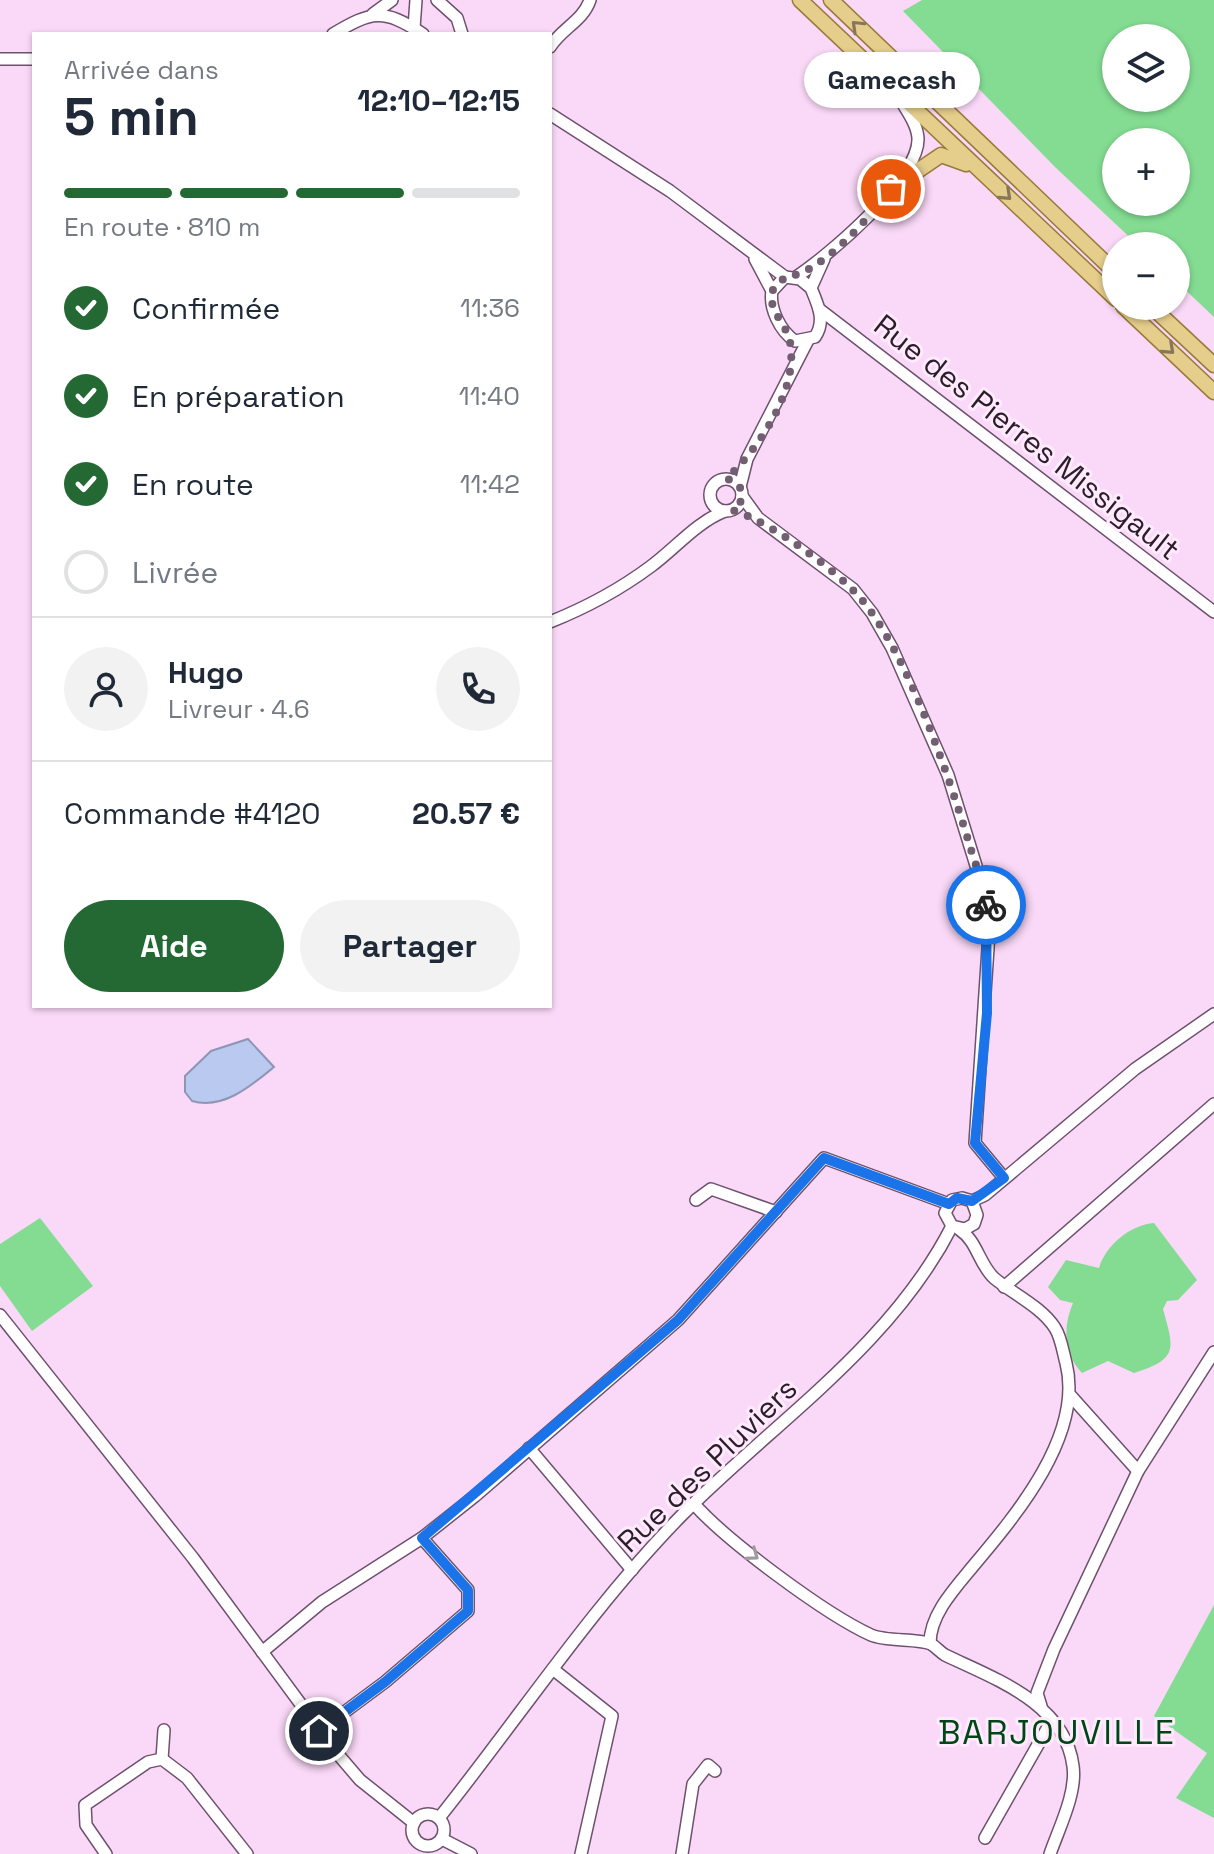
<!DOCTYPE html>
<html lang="fr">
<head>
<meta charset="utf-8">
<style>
	body { margin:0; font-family:"Space Grotesk",sans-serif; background:#f2f2f3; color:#1f2937; height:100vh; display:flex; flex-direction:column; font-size:30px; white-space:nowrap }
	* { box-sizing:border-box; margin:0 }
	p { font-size:26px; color:#747a83 }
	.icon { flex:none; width:44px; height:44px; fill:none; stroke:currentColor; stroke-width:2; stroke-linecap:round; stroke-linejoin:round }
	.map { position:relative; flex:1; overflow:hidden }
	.sheet { position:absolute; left:32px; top:32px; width:520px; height:976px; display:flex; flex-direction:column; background:#fff; border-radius:0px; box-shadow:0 2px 6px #0004 }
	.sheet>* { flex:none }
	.buttons { position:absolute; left:1102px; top:24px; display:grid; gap:16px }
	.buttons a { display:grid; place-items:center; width:88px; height:88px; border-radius:50%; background:#fff; box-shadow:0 2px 6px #0004; font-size:40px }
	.pin { position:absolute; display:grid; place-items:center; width:68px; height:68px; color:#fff; margin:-34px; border:4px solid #fff; border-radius:50%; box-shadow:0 2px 8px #0007 }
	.courier { position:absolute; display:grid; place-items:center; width:80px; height:80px; margin:-40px; border:6px solid #1a73e8; border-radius:50%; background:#fff; color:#222; box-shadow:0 2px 10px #0007 }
	.bubble { position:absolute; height:56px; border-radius:28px; background:#fff; box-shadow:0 2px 6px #0004; font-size:26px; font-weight:600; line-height:56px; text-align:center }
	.summary em { font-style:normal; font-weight:600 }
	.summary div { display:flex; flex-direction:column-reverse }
	.summary { display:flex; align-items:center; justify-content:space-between; height:136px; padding:0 32px }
	h1 { font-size:52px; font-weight:600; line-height:60px }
	.bar { display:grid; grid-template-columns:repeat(4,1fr); gap:12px 8px; align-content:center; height:96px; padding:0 32px }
	.bar i { height:10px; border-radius:6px; background:#e0e1e3 }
	.bar .active { background:#246934 }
	.bar p { grid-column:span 4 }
	.line { display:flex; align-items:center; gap:20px; padding:0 32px; border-top:2px solid #e0e1e3 }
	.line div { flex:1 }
	.round { display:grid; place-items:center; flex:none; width:84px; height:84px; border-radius:42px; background:#f2f2f3 }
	ol { padding:0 32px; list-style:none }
	li { display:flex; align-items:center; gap:24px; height:88px }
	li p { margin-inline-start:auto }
	li .icon { padding:8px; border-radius:50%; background:#246934; color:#fff; stroke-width:4 }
	li:last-child { color:#747a83 }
	li i { width:44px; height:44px; border:4px solid #e0e1e3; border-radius:50% }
	.action { display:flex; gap:16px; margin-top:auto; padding:16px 32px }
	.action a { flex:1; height:92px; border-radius:48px; background:#246934; color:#fff; font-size:32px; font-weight:600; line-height:92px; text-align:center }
	.action a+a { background:#f2f2f3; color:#1f2937 }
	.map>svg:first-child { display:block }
</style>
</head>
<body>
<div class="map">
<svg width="1214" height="1854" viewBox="0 0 1214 1854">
	<rect width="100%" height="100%" fill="#fad8f7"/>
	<!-- green -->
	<g fill="#83dc92" fill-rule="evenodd">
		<path d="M922,0H1214V317L1176,281V246H1139L1055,167L903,11ZM1116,38H1176V98H1116ZM1176,142V202H1116V142Z"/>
		<path d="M40,1218L93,1286L32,1331L0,1286V1244Z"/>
		<path d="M1154,1223L1197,1280L1178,1300L1167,1301L1163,1309C1174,1349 1179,1359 1134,1373L1108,1361L1082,1373C1063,1354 1063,1326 1073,1303L1060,1300L1048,1287L1066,1260L1099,1268C1106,1245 1130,1225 1154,1223Z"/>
		<path d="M1214,1605V1818L1176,1798L1207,1753L1154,1716Z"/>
	</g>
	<!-- water -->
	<path fill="#bac9f0" stroke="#8f96b5" stroke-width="2" d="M248,1039L274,1067C251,1086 223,1110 192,1101L185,1092V1076L211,1051Z"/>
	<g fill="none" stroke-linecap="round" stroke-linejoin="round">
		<defs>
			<g id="minor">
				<path d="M437,0L457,18L462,34"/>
				<path d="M373,14L392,0"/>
				<path d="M414,28L416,0"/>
				<path d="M333,34C372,11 383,8 423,34"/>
				<path d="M550,47C562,28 583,21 590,0"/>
				<path d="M0,59H34"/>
				<path d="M550,114L670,191L785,277"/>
				<path d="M755,259L772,291"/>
				<path d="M796,277C828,256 920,178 918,138C917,124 907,111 900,99"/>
				<path d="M811,288L800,279L785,277L772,291C769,308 780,331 795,341L815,337C826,321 818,305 811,288L824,259"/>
				<path d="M819,309L1214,612"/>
				<circle cx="726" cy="495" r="16"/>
				<path d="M740,487L747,459L808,340"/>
				<path d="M742,496L758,518L853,589L872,613L892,648L948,775L986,898L989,933L975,1143L1004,1178"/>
				<path d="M550,622C585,608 619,590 650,567C675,549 695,523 725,511"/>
				<path d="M696,1200L711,1189L776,1212"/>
				<path d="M972,1201L977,1215L974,1224L965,1229L952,1226L945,1213L952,1200L962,1198L972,1201L985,1195L1135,1069L1214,1014"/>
				<path d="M1004,1287L1214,1104"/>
				<path d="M0,1315L193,1558L336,1752L360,1780L414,1823"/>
				<path d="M1070,1395L1138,1471"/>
				<path d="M529,1448L632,1570"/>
				<path d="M694,1504C727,1541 825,1614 871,1635C887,1642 918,1638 931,1644C936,1647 940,1652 945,1655C995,1679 1065,1703 1073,1766C1077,1793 1059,1828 1050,1854"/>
				<path d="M930,1643C930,1614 956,1587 974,1565C1017,1514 1084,1434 1066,1363C1063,1352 1061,1337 1055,1328C1042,1307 1013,1294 994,1278C979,1264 977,1241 960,1230"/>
				<path d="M262,1652L322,1602L422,1538L475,1496L678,1320L824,1158L949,1204"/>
				<path d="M554,1670L612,1716L581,1854"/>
				<path d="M1041,1706L1037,1693L1054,1649L1138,1471L1214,1352"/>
				<path d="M319,1731L385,1682L468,1611V1590L422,1538"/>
				<path d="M162,1759L164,1730"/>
				<circle cx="428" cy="1830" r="16"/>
				<path d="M439,1818C519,1718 591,1608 681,1516C773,1423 891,1346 952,1226"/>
				<path d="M985,1838L1052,1720"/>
				<path d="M442,1839L471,1854"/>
				<path d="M106,1854L86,1825L85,1805L148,1762L162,1759L187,1778L247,1854"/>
				<path d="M682,1854L693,1784L708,1765L715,1771"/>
			</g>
			<g id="major">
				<path d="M800,0L1116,299"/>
				<path d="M831,0L1116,273"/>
				<path d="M891,189L941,155L966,164"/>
				<path d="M1123,306L1214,392"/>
				<path d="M1151,306L1214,365"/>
			</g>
		</defs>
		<!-- minor casing -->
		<use href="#minor" stroke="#6e516c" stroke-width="14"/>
		<!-- major casing -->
		<use href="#major" stroke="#997a38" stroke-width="17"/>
		<!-- minor -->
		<use href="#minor" stroke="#fff" stroke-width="11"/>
		<!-- major -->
		<use href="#major" stroke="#e5cd8c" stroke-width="14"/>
	</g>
	<!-- one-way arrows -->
	<defs><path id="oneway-chevron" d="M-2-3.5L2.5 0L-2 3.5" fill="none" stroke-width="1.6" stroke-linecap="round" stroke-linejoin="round" transform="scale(2)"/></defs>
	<g stroke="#88765b">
		<use href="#oneway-chevron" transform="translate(857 26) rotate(-136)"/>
		<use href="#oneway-chevron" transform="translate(1006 195) rotate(43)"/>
		<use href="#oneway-chevron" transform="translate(1169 349) rotate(43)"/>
	</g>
	<use stroke="#a09a9f" href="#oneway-chevron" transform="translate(753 1555) rotate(36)"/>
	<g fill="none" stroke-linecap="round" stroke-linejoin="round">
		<!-- done -->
		<path stroke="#735f72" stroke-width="8" stroke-dasharray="0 14.4" d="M891,189C870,217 820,275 785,277L772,291C768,312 787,324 790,342C799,390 759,448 726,479C739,481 745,491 740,503L732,510C769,521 837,570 862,600C909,657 948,774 970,846C975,865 985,885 986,905"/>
		<!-- route -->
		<path stroke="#1a73e8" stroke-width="10" d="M319,1731L385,1682L468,1611V1590L422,1538L678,1320L824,1158L949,1204L957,1198L972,1201L1004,1178L975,1143L987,1013L986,905"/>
	</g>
	<g text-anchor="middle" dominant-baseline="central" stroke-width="6" stroke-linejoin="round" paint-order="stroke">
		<!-- street labels -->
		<g font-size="30" fill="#2b1e2a" stroke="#ffeafd">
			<text transform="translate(1027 437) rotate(38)">Rue des Pierres Missigault</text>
			<text transform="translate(707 1465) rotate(-44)">Rue des Pluviers</text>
		</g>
		<!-- quarter labels -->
		<g font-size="34" letter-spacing="2" fill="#004516" stroke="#ffeafd">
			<text x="1057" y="1732">BARJOUVILLE</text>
		</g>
	</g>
</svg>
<div class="buttons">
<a><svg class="icon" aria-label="layers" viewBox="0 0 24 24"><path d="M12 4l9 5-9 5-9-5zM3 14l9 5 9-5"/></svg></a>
<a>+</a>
<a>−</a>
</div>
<div class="pin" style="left:891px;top:189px;background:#ea580c"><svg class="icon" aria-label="bag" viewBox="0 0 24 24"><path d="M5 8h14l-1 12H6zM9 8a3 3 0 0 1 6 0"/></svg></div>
<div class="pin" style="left:319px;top:1731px;background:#1f2937"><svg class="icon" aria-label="home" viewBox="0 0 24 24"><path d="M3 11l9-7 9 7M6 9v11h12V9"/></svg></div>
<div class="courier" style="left:986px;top:905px"><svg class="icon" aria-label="bike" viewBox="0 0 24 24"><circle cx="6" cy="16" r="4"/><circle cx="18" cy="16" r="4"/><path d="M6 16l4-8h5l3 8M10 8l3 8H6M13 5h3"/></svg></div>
<div class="bubble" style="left:804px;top:52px;width:176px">Gamecash</div>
<section class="sheet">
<div class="summary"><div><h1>5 min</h1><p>Arrivée dans</p></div><em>12:10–12:15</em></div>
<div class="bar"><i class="active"></i><i class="active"></i><i class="active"></i><i></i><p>En route · 810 m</p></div>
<ol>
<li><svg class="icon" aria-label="check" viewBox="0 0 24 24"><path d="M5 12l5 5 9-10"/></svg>Confirmée<p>11:36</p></li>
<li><svg class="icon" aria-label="check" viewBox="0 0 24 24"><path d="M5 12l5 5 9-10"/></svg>En préparation<p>11:40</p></li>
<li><svg class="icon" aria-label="check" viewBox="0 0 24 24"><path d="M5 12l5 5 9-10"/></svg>En route<p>11:42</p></li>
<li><i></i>Livrée</li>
</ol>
<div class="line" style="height:144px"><a class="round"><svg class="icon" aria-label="person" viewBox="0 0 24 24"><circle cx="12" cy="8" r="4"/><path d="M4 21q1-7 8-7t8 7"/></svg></a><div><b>Hugo</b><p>Livreur · 4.6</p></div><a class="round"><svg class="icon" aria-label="phone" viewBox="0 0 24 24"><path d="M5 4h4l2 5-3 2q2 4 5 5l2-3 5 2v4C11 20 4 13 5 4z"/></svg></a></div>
<div class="line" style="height:104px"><div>Commande #4120</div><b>20.57 €</b></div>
<div class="action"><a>Aide</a><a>Partager</a></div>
</section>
</div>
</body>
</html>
